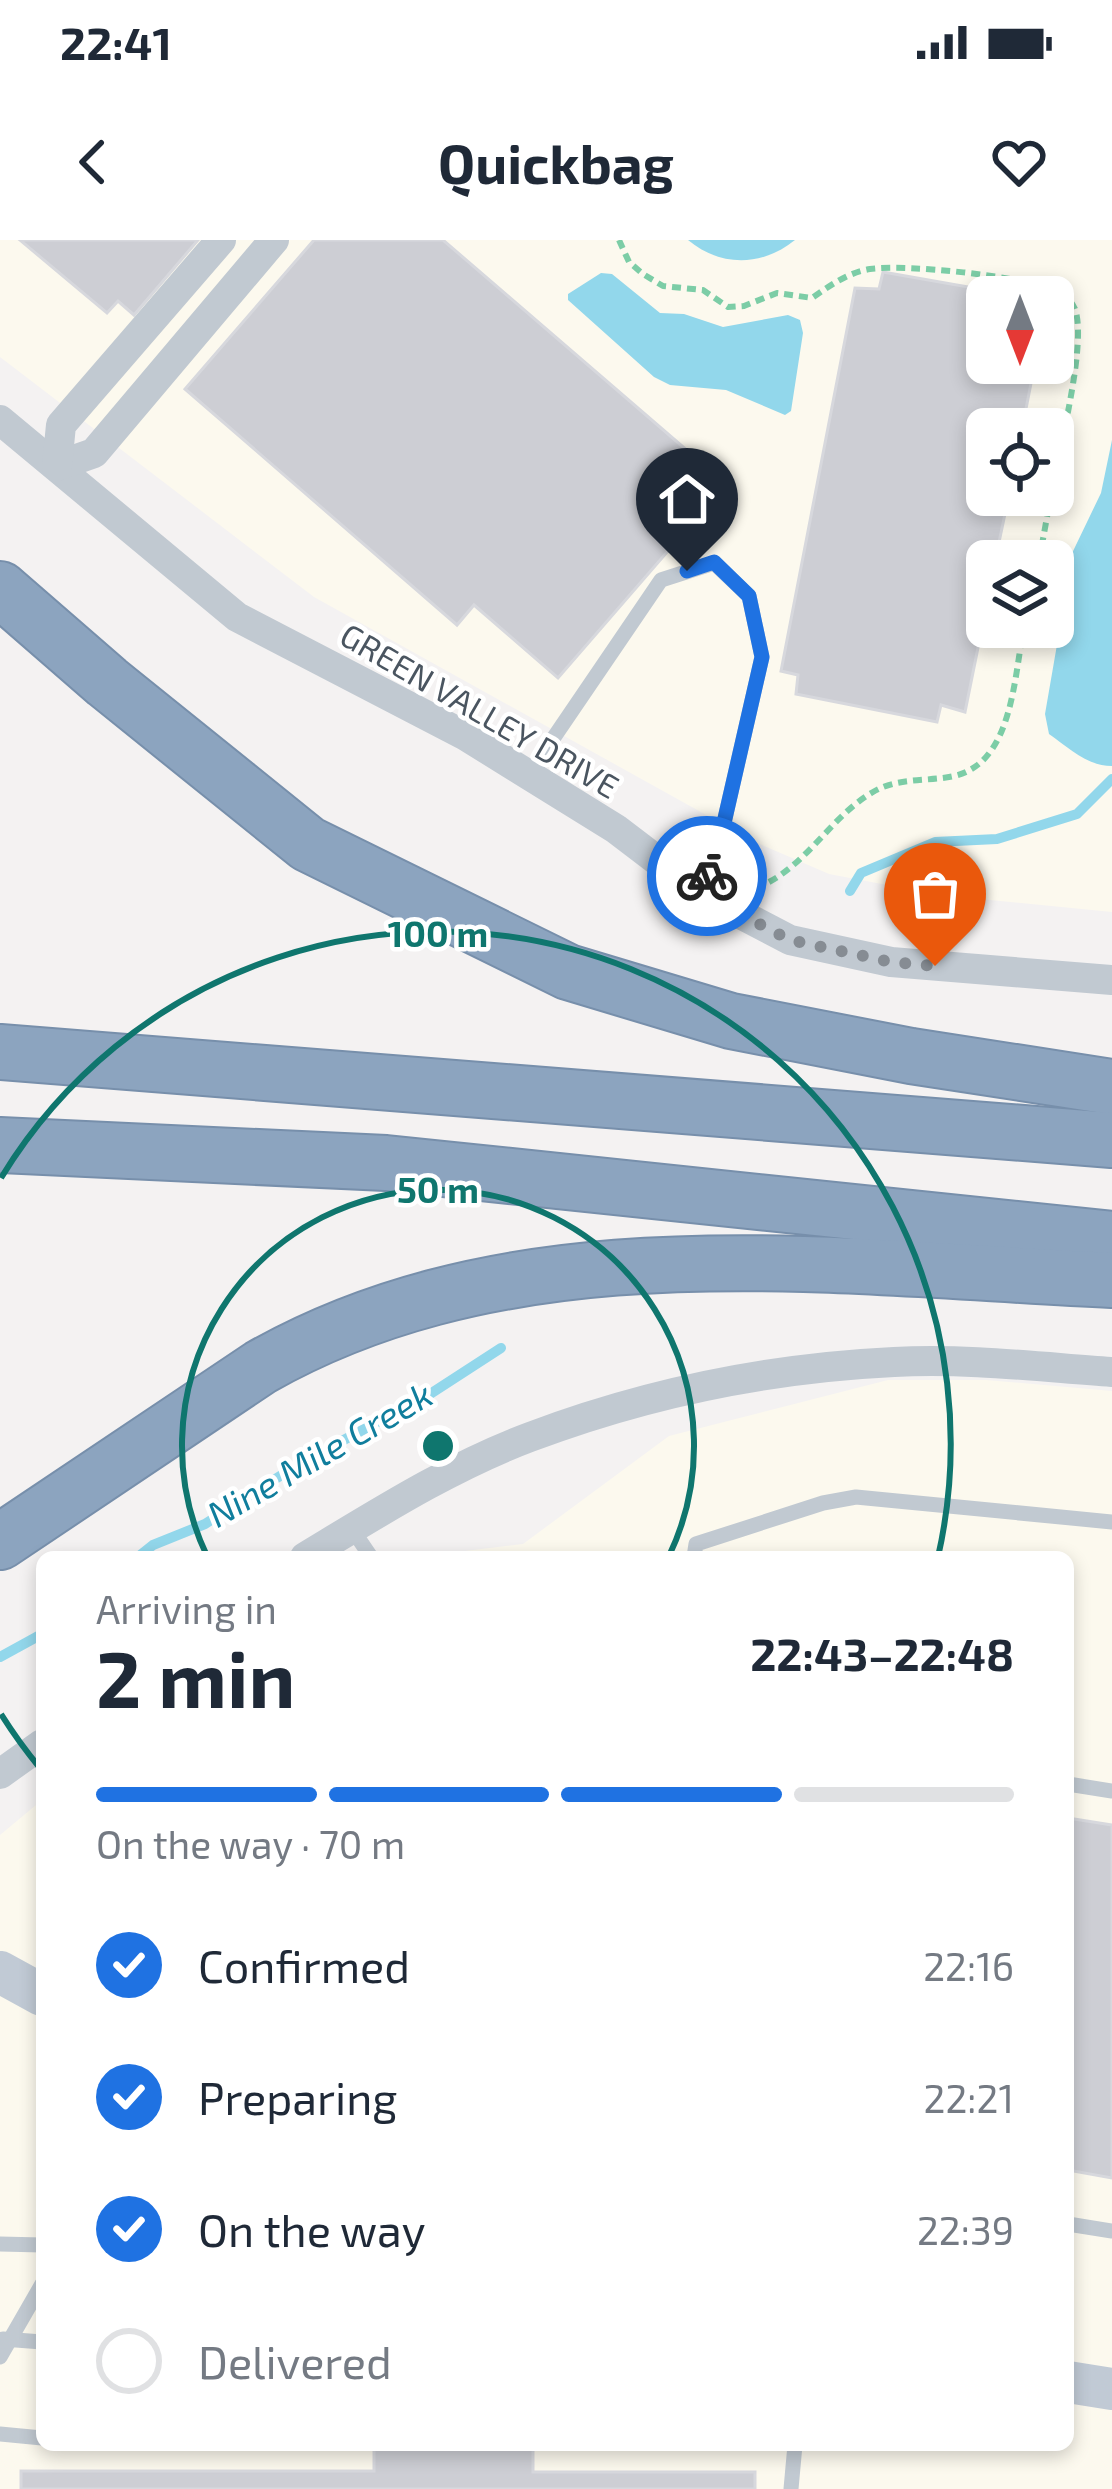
<!DOCTYPE html>
<html lang="en">
<head>
<meta charset="utf-8">
<style>
	body { margin:0; font-family:"Exo 2",sans-serif; background:#f2f2f3; color:#1f2937; height:100vh; display:flex; flex-direction:column; font-size:45px; white-space:nowrap }
	* { box-sizing:border-box; margin:0 }
	p { font-size:39px; color:#747a83 }
	.icon { flex:none; width:66px; height:66px; fill:none; stroke:currentColor; stroke-width:2; stroke-linecap:round; stroke-linejoin:round }
	.map { position:relative; flex:1; overflow:hidden }
	.details { position:absolute; left:36px; top:1311px; width:1038px; height:900px; display:flex; flex-direction:column; background:#fff; border-radius:18px; box-shadow:0 6px 18px #0003 }
	.details>* { flex:none }
	.needle { width:78px; rotate:180deg }
	.tools { position:absolute; left:966px; top:36px; display:grid; gap:24px }
	.tools a { display:grid; place-items:center; width:108px; height:108px; border-radius:18px; background:#fff; box-shadow:0 6px 18px #0003; font-size:60px }
	.pin { position:absolute; display:grid; place-items:center; width:102px; height:102px; color:#fff; margin:-123px -51px; border-radius:50% 50% 50% 0; rotate:-45deg; box-shadow:0 0 12px #0007 }
	.pin .icon { rotate:45deg }
	.courier { position:absolute; display:grid; place-items:center; width:120px; height:120px; margin:-60px; border:9px solid #1f72e2; border-radius:50%; background:#fff; color:#222; box-shadow:0 3px 15px #0007 }
	.head em { font-style:normal; font-weight:700 }
	.head div { display:flex; flex-direction:column-reverse }
	.head { display:flex; align-items:center; justify-content:space-between; height:204px; padding:0 60px }
	h1 { font-size:78px; font-weight:700; line-height:90px }
	.bar { display:grid; grid-template-columns:repeat(4,1fr); gap:18px 12px; align-content:center; height:144px; padding:0 60px }
	.bar i { height:15px; border-radius:9px; background:#e0e1e3 }
	.bar .current { background:#1f72e2 }
	.bar p { grid-column:span 4 }
	ol { padding:0 60px; list-style:none }
	li { display:flex; align-items:center; gap:36px; height:132px }
	li p { margin-inline-start:auto }
	li .icon { padding:12px; border-radius:50%; background:#1f72e2; color:#fff; stroke-width:4 }
	li:last-child { color:#747a83 }
	li i { width:66px; height:66px; border:6px solid #e0e1e3; border-radius:50% }
	.status { display:flex; justify-content:space-between; align-items:center; height:84px; padding:0 60px; background:#fff; direction:ltr }
	.status svg { height:33px; fill:currentColor }
	header { display:flex; justify-content:space-between; align-items:center; height:156px; padding:0 60px; background:#fff; font-size:54px; font-weight:700 }
	.map>svg:first-child { display:block }
</style>
</head>
<body>
<div class="status"><b>22:41</b><svg viewBox="0 0 49 12"><path d="M0 12V9h3v3zM5 12V6h3v6zM10 12V3h3v9zM15 12V0h3v12zM26 1h20v11H26zM47 4h2v5h-2z"/></svg></div>
<header><svg class="icon" aria-label="back" viewBox="0 0 24 24"><path d="M15 5l-7 7 7 7"/></svg>Quickbag<svg class="icon" aria-label="heart" viewBox="0 0 24 24"><path d="M12 20l-8-8c-3-5 5-10 8-4 3-6 11-1 8 4z"/></svg></header>
<div class="map">
<svg width="1112" height="2249" viewBox="0 0 1112 2249">
	<rect width="100%" height="100%" fill="#f4f2f2"/>
	<!-- commercial -->
	<g fill="#fcf9ee" fill-rule="evenodd">
		<path d="M0,0H1112V672L940,655L829,634L753,601L314,357L0,117ZM987,57H1053V123H987ZM987,189H1053V255H987ZM987,321H1053V387H987Z"/>
		<path d="M888,1140H986L1112,1151V2249H0V1595L42,1560V2205H1068V1317H416L523,1304L669,1196Z"/>
	</g>
	<!-- water -->
	<g fill="#92d7eb">
		<path d="M688,0H795C762,27 720,27 688,0Z"/>
		<path d="M601,33L612,34L660,73L684,74L723,87L788,75L800,80L803,93L791,171L785,175L726,150L670,145L654,137L568,60V54Z"/>
		<path d="M1112,200V526C1087,526 1069,508 1049,494L1045,474L1063,370V332L1101,253Z"/>
	</g>
	<g fill="none" stroke-linecap="round" stroke-linejoin="round">
		<!-- stream -->
		<g stroke="#92d7eb" stroke-width="10">
			<path d="M850,651L861,633L935,602L997,599L1077,574L1112,539"/>
			<path d="M138,1317L153,1305L205,1284L302,1222L427,1156L501,1108"/>
			<path d="M0,1417L42,1394"/>
		</g>
	</g>
	<!-- building -->
	<g fill="#cdced4" stroke="#d7d8dd" stroke-width="3">
		<path d="M20,0H198L134,75L118,61L107,73Z"/>
		<path d="M314,0H443L726,244L558,438L474,365L457,385L185,149Z"/>
		<path d="M883,32L1020,56L987,57V123H1035L1022,189H987V255H1009L995,321H987V363L965,472L941,465L937,482L796,454L798,435L781,431L855,48L879,49Z"/>
		<path d="M1068,1578L1112,1585V1938L1068,1930Z"/>
		<path d="M374,2205H533V2232H755V2249H21V2231H374Z"/>
	</g>
	<g fill="none" stroke-linecap="round" stroke-linejoin="round">
		<defs>
			<g id="highway">
				<path d="M0,349L107,442L308,604L568,732L731,781L911,816L1112,847"/>
				<path d="M0,812L1112,900"/>
				<path d="M0,905L386,923L1112,999"/>
				<path d="M0,1302L261,1127C518,982 829,1027 1112,1040"/>
			</g>
		</defs>
		<!-- highway casing -->
		<use href="#highway" stroke="#778fab" stroke-width="58"/>
		<!-- path -->
		<g stroke="#7ccda6" stroke-width="6" stroke-dasharray="9 6" stroke-linecap="butt">
			<path d="M619,0L629,22L643,34L663,46L703,50L728,67L744,66L777,53L812,58C831,45 847,33 870,29C908,24 1019,36 1055,50C1064,54 1071,60 1075,69C1087,103 1060,206 1053,244"/>
			<path d="M1039,321L1051,255"/>
			<path d="M769,642C810,620 833,575 873,552C898,537 927,542 954,536C1013,523 1014,436 1024,387"/>
		</g>
		<!-- lane -->
		<g stroke="#c1c9d1" stroke-width="15">
			<path d="M529,534L661,340L714,323L749,356L762,417L718,609L700,653"/>
			<path d="M352,1289L371,1317"/>
			<path d="M694,1317L696,1304L823,1263L856,1257L1112,1282"/>
			<path d="M1068,1544L1112,1551"/>
			<path d="M1068,1984L1112,1991"/>
			<path d="M0,2004L42,2005"/>
			<path d="M3,2099L42,2102"/>
			<path d="M0,2117L42,2044"/>
			<path d="M0,2194L42,2198"/>
			<path d="M791,2249L795,2205"/>
		</g>
		<!-- street -->
		<g stroke="#c1c9d1" stroke-width="30">
			<path d="M0,180L237,377L466,496L616,589L700,653L790,700L891,722L1112,740"/>
			<path d="M57,226L94,213L274,0"/>
			<path d="M57,226L61,185L221,0"/>
			<path d="M305,1317C378,1273 450,1227 530,1197C647,1153 769,1128 894,1122C966,1118 1040,1127 1112,1132"/>
			<path d="M0,1534L42,1504"/>
		</g>
		<!-- secondary -->
		<g stroke="#c1cad5" stroke-width="42">
			<path d="M0,1732L42,1755"/>
			<path d="M1068,2142L1112,2149"/>
		</g>
		<!-- highway -->
		<use href="#highway" stroke="#8ca4bf" stroke-width="54"/>
	</g>
	<g fill="none" stroke-linecap="round" stroke-linejoin="round">
		<!-- done -->
		<path stroke="#868c93" stroke-width="12" stroke-dasharray="0 21.6" d="M707,636L700,653L790,700L891,722L935,726"/>
		<!-- route -->
		<path stroke="#1f72e2" stroke-width="15" d="M687,331L714,322L749,356L762,417L718,609L707,636"/>
	</g>
	<!-- distance rings -->
	<g fill="none" stroke="#0f766e" stroke-width="6">
		<path d="M207 1316A256 256 0 1 1 669 1316"/>
		<path d="M40 1528A512 512 0 0 1 1 1474M1 938A512 512 0 0 1 938 1317"/>
	</g>
	<g text-anchor="middle" dominant-baseline="central" stroke-width="9" stroke-linejoin="round" paint-order="stroke">
		<!-- street labels -->
		<g font-size="33" fill="#4a5560" stroke="#fff">
			<text transform="translate(480 470) rotate(30)">GREEN VALLEY DRIVE</text>
		</g>
		<!-- water labels -->
		<g font-size="36" font-style="italic" fill="#107e9d" stroke="#fff">
			<text transform="translate(319 1213) rotate(-30)">Nine Mile Creek</text>
		</g>
	</g>
	<circle cx="438" cy="1206" r="18" fill="#0f766e" stroke="#fff" stroke-width="6"/>
	<g font-size="36" text-anchor="middle" font-weight="bold" fill="#0f766e" stroke="#fff" stroke-width="9" stroke-linejoin="round" paint-order="stroke">
		<text x="438" y="707">100 m</text>
		<text x="438" y="963">50 m</text>
	</g>
</svg>
<div class="tools">
<a><svg class="needle" viewBox="-14 -14 28 28"><path d="M0-13l5 13h-10z" fill="#e53935"/><path d="M0 13l5-13h-10z" fill="#747a83"/></svg></a>
<a><svg class="icon" aria-label="locate" viewBox="0 0 24 24"><circle cx="12" cy="12" r="6"/><path d="M12 2v4M12 18v4M2 12h4M18 12h4"/></svg></a>
<a><svg class="icon" aria-label="layers" viewBox="0 0 24 24"><path d="M12 4l9 5-9 5-9-5zM3 14l9 5 9-5"/></svg></a>
</div>
<div class="pin" style="left:935px;top:726px;background:#ea580c"><svg class="icon" aria-label="bag" viewBox="0 0 24 24"><path d="M5 8h14l-1 12H6zM9 8a3 3 0 0 1 6 0"/></svg></div>
<div class="pin" style="left:687px;top:331px;background:#1f2937"><svg class="icon" aria-label="home" viewBox="0 0 24 24"><path d="M3 11l9-7 9 7M6 9v11h12V9"/></svg></div>
<div class="courier" style="left:707px;top:636px"><svg class="icon" aria-label="bike" viewBox="0 0 24 24"><circle cx="6" cy="16" r="4"/><circle cx="18" cy="16" r="4"/><path d="M6 16l4-8h5l3 8M10 8l3 8H6M13 5h3"/></svg></div>
<section class="details">
<div class="head"><div><h1>2 min</h1><p>Arriving in</p></div><em>22:43–22:48</em></div>
<div class="bar"><i class="current"></i><i class="current"></i><i class="current"></i><i></i><p>On the way · 70 m</p></div>
<ol>
<li><svg class="icon" aria-label="check" viewBox="0 0 24 24"><path d="M5 12l5 5 9-10"/></svg>Confirmed<p>22:16</p></li>
<li><svg class="icon" aria-label="check" viewBox="0 0 24 24"><path d="M5 12l5 5 9-10"/></svg>Preparing<p>22:21</p></li>
<li><svg class="icon" aria-label="check" viewBox="0 0 24 24"><path d="M5 12l5 5 9-10"/></svg>On the way<p>22:39</p></li>
<li><i></i>Delivered</li>
</ol>
</section>
</div>
</body>
</html>
